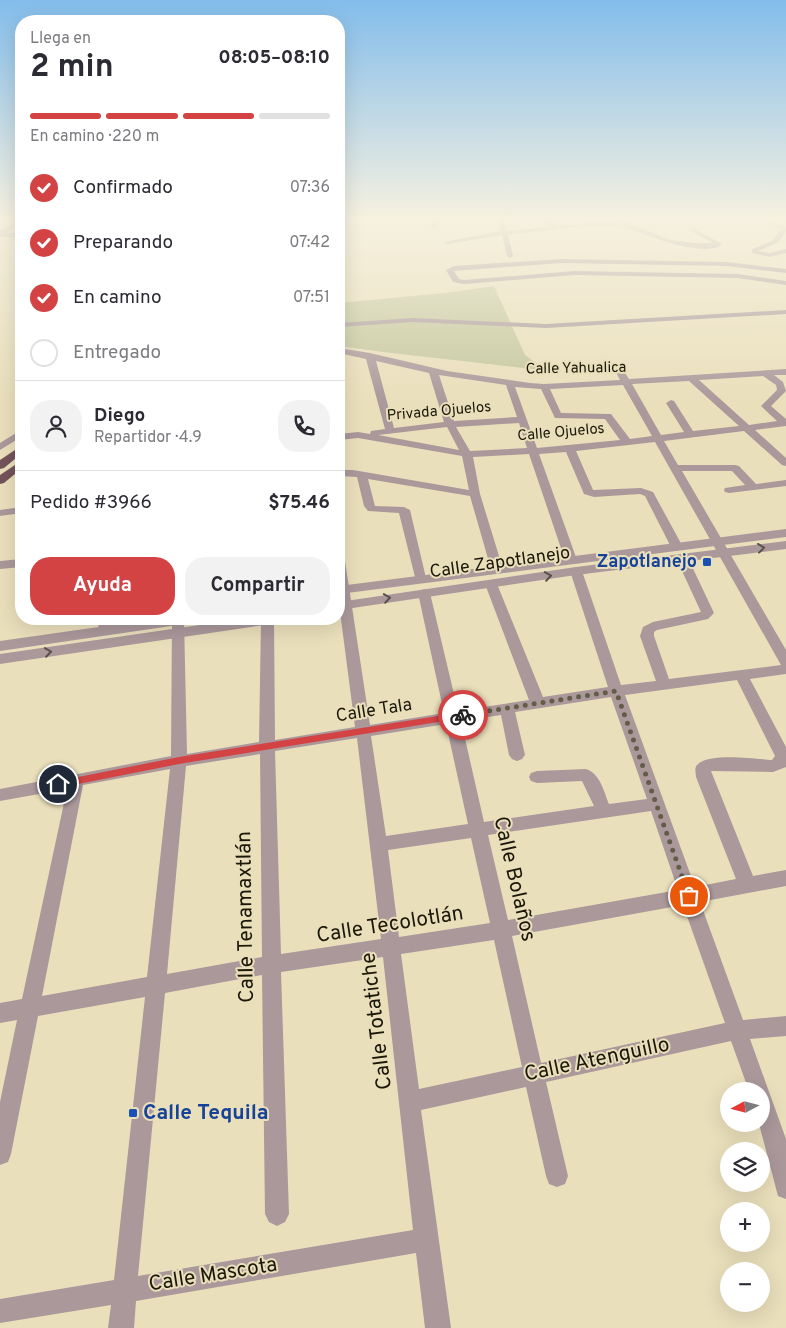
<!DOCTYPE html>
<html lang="es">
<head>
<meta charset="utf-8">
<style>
	body { margin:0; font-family:Overpass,sans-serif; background:#f2f2f3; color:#2b2b33; height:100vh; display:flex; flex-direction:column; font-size:19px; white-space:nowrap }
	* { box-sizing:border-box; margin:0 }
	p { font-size:16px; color:#7c7c81 }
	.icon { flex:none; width:28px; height:28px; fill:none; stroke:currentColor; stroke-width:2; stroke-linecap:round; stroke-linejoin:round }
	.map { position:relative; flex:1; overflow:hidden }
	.panel { position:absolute; left:15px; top:15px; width:330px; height:610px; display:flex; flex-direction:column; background:#fff; border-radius:20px; box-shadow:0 5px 20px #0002 }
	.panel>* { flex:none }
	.needle { width:32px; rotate:263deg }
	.tools { position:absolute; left:720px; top:1082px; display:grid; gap:10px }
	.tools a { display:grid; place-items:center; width:50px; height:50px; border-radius:50%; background:#fff; box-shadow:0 5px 20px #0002; font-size:25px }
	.pin { position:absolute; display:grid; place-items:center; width:42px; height:42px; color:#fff; margin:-21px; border:2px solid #fff; border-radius:50%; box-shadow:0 1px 5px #0007 }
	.courier { position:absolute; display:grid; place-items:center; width:50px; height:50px; margin:-25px; border:4px solid #d34344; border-radius:50%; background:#fff; color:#222; box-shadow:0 1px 6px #0007 }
	.overview em { font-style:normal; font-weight:700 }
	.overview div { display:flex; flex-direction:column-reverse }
	.overview { display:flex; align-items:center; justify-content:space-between; height:85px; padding:0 15px }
	h1 { font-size:32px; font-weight:700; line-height:38px }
	.bar { display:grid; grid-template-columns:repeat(4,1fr); gap:8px 5px; align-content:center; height:60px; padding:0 15px }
	.bar i { height:6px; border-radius:4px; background:#e1e1e2 }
	.bar .selected { background:#d34344 }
	.bar p { grid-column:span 4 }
	.line { display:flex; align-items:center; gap:12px; padding:0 15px; border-top:1px solid #e1e1e2 }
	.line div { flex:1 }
	.round { display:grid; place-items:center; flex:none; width:52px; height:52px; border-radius:20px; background:#f2f2f3 }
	ol { padding:0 15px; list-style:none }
	li { display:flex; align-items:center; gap:15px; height:55px }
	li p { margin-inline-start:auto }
	li .icon { padding:5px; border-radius:50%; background:#d34344; color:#fff; stroke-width:4 }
	li:last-child { color:#7c7c81 }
	li i { width:28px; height:28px; border:2px solid #e1e1e2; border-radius:50% }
	.cta { display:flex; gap:10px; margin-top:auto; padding:10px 15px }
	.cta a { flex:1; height:58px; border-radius:20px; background:#d34344; color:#fff; font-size:20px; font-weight:700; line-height:58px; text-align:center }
	.cta a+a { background:#f2f2f3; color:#2b2b33 }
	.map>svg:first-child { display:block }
</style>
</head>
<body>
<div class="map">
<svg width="786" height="1328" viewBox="0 0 786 1328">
	<rect width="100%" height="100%" fill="#eadfbb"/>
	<!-- green -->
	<path fill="#c3c69c" d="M494,286L525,355L547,371C477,362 408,356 339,346V303L445,293Z"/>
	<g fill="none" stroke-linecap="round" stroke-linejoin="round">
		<!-- minor -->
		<g fill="#aa989b" fill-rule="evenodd">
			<path d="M432,218H438L439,222L436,229L431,228Z"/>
			<path d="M498,218H504L507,231L551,227L540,218H547L558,226L602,222L621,224L623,221L670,240L693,243H713L691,231V229L693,228L722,244C707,259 648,236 630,229C606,220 537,232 508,234L513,256L510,258L507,256L502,235L447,244L444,242L501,231Z"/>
			<path d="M21,219V224L6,233H21V237H0V231Z"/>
			<path d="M786,227V232L777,243L758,251L770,253L786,249V253L770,257L752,253V249L772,241L778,232Z"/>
			<path d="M562,259L727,262L786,269V273L727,266L562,263L454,271L459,279L464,280L574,271L737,274L786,281V285L737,278L574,275L464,284L453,282L446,270L454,266Z"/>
			<path d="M786,310V314L546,328L413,322L339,327V323L413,318L546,324Z"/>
			<path d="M339,348L370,353L447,371L530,383L544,384L620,380L616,372L620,369L623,370L629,379L786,369V375H774L783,382L786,391L771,406L786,419V426L755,430L786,458V466L782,465L744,431L664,441L678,465H735L739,466L756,484L786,480V486L729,493L725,492L724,490L725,488L745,485L732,471H682L786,650V674L750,679L786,747V767L773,772L711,771L753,876L786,870V886L700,902L743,1020L786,1016V1036L750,1039L786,1139V1199L778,1196L759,1124H761V1091H749L731,1041L546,1082L568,1176L565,1184L557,1187L549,1184L546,1176L526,1087L421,1110L451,1328H425L416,1253L136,1301L134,1328H108L111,1305L0,1323V1299L114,1280L145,997L38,1016L11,1154L8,1162L0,1165V1102L17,1020L0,1023V1003L22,999L67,789L0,801V789L171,756L172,619H184L187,754L259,742L261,619L274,620L275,740L355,727L339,604V557L345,561L370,725L444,713L418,593L424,589L430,593L458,711L529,700L485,584L491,580L497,584L543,697L608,687L570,571L576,567L582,571L621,685L656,681L640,636L643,627L653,622L701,612L676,558L682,554L688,558L714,613L708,619L657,630L654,632V636L669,679L781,665L655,442L576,451L593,490L641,488L653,492L683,547L677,551L671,547L645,496L640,494L594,497L584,494L566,452L539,454L577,560L571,564L565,560L529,454L473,457L480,494L503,569L497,573L491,569L470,496L368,479L375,506L404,507L410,510L426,578L420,582L416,581L399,513L368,511L364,506L357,477L339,476V470H353L469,490L462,456L358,438L339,440V434L358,432L370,434L371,431L385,429L366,359L339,353ZM376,361L429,373L444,422L394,428ZM439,375L506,385L517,417L454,421ZM763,376L776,385L777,390L761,406L777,421L749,425L699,380ZM689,381L739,426L693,431L674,401L671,400L666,403L684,432L661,435L632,384ZM623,385L652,436L630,439L611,414L561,413L550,389ZM515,387L541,389L555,418L605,419L620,440L537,448ZM519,423L527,448L470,451L456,427ZM447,427L459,450L378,435ZM737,680L775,756L772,760C756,759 708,752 697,765C694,769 696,773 696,777L736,879L695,887L625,695ZM611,697L647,799L609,804C604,792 600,773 586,769L537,771L531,773L529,777L531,781L537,783L582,781L594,806L484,822L461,721L501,715L509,755L512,759L517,761L522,759L525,755L515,712ZM446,724L468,824L386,836L371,736ZM357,738L381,939L281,954L275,751ZM260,754L262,957L167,974L186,766ZM170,769L147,977L42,996L83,785ZM651,811L678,890L508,920L488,835ZM471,838L490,923L399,937L388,850ZM683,905L725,1023L541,1063L512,936ZM494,940L522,1067L419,1089L401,954ZM383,957L413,1230L138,1276L165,993L262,975L265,1214L269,1222L277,1226L285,1222L289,1214L281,972Z"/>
			<path d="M21,430V437L0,450V443Z"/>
			<path d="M21,507V513L0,516V510Z"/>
			<path d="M21,559V567L0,569V561Z"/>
			<path d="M99,619H111L112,631L110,634H100L98,631Z"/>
		</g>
		<!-- tertiary -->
		<g fill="#aa989b" fill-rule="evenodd">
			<path d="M755,218H763L786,227V231Z"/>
			<path d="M786,529V537L339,594V586Z"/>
			<path d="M786,541V549L576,575L339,610V602L576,567Z"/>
			<path d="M155,619H192L190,622L185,624L0,651V641Z"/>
			<path d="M241,619H278L276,622L271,624L0,664V654Z"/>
		</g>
		<!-- trunk -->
		<g fill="#745259" fill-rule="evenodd">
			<path d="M21,446V454L4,468L0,469V460Z"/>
			<path d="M21,461V469L4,483L0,484V475Z"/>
		</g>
	</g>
	<!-- one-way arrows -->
	<defs><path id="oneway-chevron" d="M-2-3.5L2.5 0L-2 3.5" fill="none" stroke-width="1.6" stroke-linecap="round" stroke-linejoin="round" transform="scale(1.25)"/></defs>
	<g stroke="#5b514b">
		<use href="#oneway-chevron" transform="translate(761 548) rotate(-7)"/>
		<use href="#oneway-chevron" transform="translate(548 576) rotate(-9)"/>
		<use href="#oneway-chevron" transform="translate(387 598) rotate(-9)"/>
		<use href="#oneway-chevron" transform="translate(48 652) rotate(-8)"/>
	</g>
	<!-- sky -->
	<linearGradient id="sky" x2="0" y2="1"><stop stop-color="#83bdeb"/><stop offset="0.54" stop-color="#f6f1e0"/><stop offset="1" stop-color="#f6f1e0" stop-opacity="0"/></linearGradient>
	<rect width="786" height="404" fill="url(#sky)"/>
	<!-- route -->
	<path fill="#d34344" d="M463,712L468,715L463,718L179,764L58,788L53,784L58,781L179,757Z"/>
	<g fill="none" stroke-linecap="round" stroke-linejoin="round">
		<!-- done -->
		<path stroke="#635d47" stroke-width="5" stroke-dasharray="0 9" d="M463,715L616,691L689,896"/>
	</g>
	<!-- markers -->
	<g fill="#1a4fb4" stroke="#eadfbb" stroke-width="2">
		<rect x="702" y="557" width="10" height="10" rx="2.5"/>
		<rect x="128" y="1108" width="10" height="10" rx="2.5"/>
	</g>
	<g text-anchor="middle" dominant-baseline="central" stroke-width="4" stroke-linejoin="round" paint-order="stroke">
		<!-- far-street labels -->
		<g font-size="15" fill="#1b1709" stroke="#eadfbb">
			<text transform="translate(576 369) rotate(-1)">Calle Yahualica</text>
			<text transform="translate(439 412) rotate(-5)">Privada Ojuelos</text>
			<text transform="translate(561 433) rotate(-5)">Calle Ojuelos</text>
		</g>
		<!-- transit labels -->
		<g font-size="18" font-weight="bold" fill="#164399" stroke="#eadfbb" text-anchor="end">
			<text x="697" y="562">Zapotlanejo</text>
		</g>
		<!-- street labels -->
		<g font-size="18" fill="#1b1709" stroke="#eadfbb">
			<text transform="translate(500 563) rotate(-8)">Calle Zapotlanejo</text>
			<text transform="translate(374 711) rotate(-9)">Calle Tala</text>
		</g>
		<!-- near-street labels -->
		<g font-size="21" fill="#1b1709" stroke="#eadfbb">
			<text transform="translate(514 879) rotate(77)">Calle Bolaños</text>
			<text transform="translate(246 917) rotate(-91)">Calle Tenamaxtlán</text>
			<text transform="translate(390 925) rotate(-9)">Calle Tecolotlán</text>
			<text transform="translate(377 1021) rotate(-97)">Calle Totatiche</text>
			<text transform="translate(597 1060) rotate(-12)">Calle Atenguillo</text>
			<text transform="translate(213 1275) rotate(-9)">Calle Mascota</text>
		</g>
		<!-- near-transit labels -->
		<g font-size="21" font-weight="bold" fill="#164399" stroke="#eadfbb" text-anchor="start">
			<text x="143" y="1113">Calle Tequila</text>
		</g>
	</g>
</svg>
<div class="tools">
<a><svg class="needle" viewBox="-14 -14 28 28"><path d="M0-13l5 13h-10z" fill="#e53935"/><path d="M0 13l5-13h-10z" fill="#7c7c81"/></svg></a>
<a><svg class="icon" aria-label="layers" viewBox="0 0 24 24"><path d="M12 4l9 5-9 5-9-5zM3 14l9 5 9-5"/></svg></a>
<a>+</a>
<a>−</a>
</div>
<div class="pin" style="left:689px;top:896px;background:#ea580c"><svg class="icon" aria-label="bag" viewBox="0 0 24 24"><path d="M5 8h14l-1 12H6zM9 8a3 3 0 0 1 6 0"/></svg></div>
<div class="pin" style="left:58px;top:784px;background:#1f2937"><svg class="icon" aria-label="home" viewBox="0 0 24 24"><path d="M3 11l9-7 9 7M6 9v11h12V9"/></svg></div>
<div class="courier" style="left:463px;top:715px"><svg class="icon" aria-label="bike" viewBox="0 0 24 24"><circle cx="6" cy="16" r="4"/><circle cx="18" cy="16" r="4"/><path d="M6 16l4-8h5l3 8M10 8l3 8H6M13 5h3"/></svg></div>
<section class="panel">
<div class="overview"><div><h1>2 min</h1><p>Llega en</p></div><em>08:05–08:10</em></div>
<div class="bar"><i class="selected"></i><i class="selected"></i><i class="selected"></i><i></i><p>En camino · 220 m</p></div>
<ol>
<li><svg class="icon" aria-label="check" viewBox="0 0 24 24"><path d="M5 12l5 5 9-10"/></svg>Confirmado<p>07:36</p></li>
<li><svg class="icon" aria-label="check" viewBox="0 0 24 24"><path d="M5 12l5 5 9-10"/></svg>Preparando<p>07:42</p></li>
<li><svg class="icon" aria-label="check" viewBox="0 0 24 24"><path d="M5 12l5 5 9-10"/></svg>En camino<p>07:51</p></li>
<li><i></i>Entregado</li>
</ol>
<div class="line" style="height:90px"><a class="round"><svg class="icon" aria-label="person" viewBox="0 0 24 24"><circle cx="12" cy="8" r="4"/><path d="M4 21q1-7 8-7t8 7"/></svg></a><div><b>Diego</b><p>Repartidor · 4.9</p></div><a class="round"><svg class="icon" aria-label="phone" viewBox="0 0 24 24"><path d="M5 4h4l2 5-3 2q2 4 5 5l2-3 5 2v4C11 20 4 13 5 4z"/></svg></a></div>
<div class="line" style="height:65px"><div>Pedido #3966</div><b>$75.46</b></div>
<div class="cta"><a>Ayuda</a><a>Compartir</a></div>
</section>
</div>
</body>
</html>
